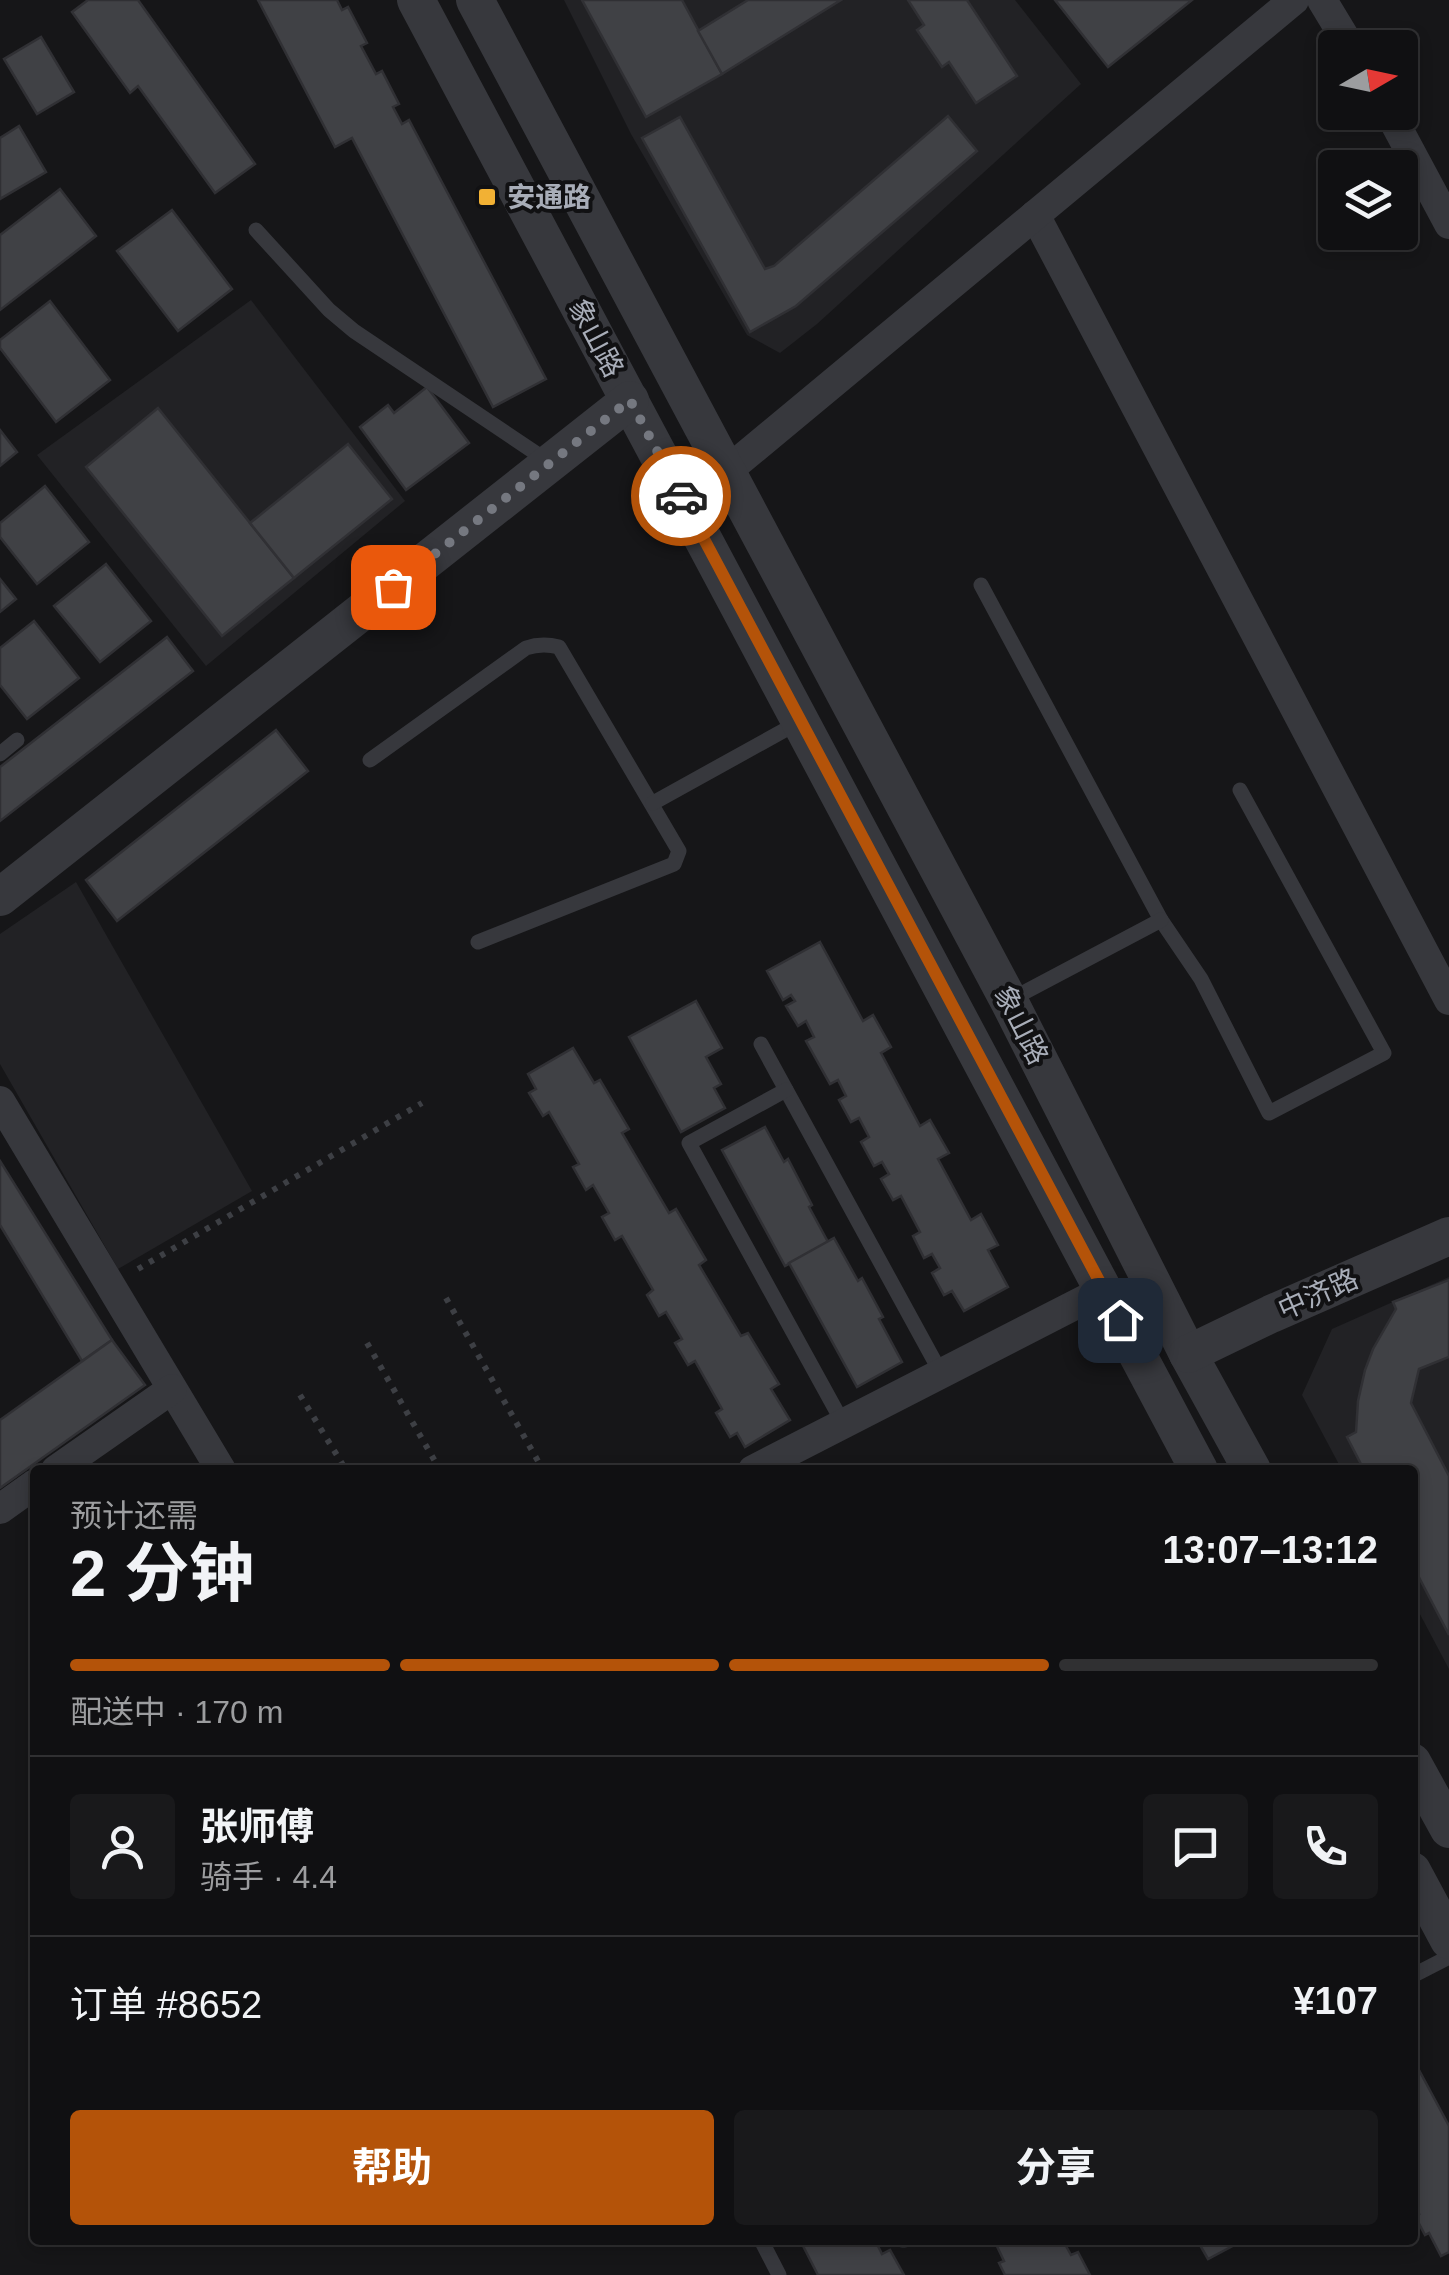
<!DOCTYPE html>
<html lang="zh">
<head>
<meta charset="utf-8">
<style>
	body { margin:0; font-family:Arial,"Noto Sans SC",sans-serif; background:#19191b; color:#f1f3f6; height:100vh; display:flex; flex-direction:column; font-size:38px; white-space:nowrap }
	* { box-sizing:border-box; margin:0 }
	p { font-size:32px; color:#9c9d9f }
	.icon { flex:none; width:55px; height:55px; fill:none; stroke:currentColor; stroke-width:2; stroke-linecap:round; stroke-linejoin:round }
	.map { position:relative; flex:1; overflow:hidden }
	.panel { position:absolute; left:30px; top:1465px; width:1388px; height:780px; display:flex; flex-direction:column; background:#101012; border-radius:10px; box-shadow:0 5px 15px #0003,0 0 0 2px #303032 }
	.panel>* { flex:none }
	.needle { width:65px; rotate:81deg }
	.buttons { position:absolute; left:1318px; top:30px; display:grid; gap:20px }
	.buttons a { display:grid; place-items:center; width:100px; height:100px; border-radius:10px; background:#101012; box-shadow:0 5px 15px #0003,0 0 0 2px #303032; font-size:50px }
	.pin { position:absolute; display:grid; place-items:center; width:85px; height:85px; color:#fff; margin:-42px; border-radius:20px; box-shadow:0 5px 15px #0006 }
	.courier { position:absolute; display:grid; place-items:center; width:100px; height:100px; margin:-50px; border:8px solid #b45309; border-radius:50%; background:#fff; color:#222; box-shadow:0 2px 12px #0007 }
	.overview em { font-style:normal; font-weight:700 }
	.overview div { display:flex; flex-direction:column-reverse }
	.overview { display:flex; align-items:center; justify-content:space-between; height:170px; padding:0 40px }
	h1 { font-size:65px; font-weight:700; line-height:75px }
	.bar { display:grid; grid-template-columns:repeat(4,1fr); gap:15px 10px; align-content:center; height:120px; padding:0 40px }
	.bar i { height:12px; border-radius:8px; background:#303032 }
	.bar .current { background:#b45309 }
	.bar p { grid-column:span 4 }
	.line { display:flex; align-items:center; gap:25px; padding:0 40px; border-top:2px solid #303032 }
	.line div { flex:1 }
	.round { display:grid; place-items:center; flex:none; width:105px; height:105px; border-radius:10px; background:#19191b }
	.cta { display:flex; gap:20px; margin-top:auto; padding:20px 40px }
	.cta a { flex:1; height:115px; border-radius:10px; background:#b45309; color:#fff; font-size:40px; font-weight:700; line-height:115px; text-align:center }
	.cta a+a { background:#19191b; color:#f1f3f6 }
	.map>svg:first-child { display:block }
</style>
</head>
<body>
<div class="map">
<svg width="1449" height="2275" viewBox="0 0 1449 2275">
	<rect width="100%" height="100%" fill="#161618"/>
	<!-- built -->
	<g fill="#222225">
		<path d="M564,0H1015L1081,84L817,324L780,353L747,335L631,134Z"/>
		<path d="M251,300L405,501L206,666L37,455Z"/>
		<path d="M76,882L252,1191L118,1269L0,1064V934Z"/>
		<path d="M1449,1277V1669L1413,1601L1412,1470H1342L1302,1395L1332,1329Z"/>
	</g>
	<!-- building -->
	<g fill="#404145" stroke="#303034" stroke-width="2.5">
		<path d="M88,0H138L255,164L215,193L138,86L130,93L72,12Z"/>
		<path d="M258,0H337L342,10L348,7L367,43L361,46L376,74L382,71L399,104L393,107L402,124L409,120L546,379L493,407L352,138L335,147Z"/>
		<path d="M582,0H682L722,74L646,117Z"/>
		<path d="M748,0H841L722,74L698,31Z"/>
		<path d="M908,0H967L1017,76L976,103L949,62L942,67L917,30L924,25Z"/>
		<path d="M1055,0H1192L1108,67Z"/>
		<path d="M41,37L74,92L37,114L4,59Z"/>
		<path d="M948,116L977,151L796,306L750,332L642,138L680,117L765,269L774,266Z"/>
		<path d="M19,126L46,172L0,199V138Z"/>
		<path d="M60,189L96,236L0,310V235Z"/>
		<path d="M172,210L232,289L178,331L117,251Z"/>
		<path d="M50,301L110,380L56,422L0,348V340Z"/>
		<path d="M427,387L469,443L406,490L360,427L388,405L394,413Z"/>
		<path d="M158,408L294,578L222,636L86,467Z"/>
		<path d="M0,430L17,452L0,466Z"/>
		<path d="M348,444L392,499L294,578L250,523Z"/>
		<path d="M45,486L89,542L37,584L0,537V523Z"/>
		<path d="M106,564L151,621L100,662L54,606Z"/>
		<path d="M0,579L16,599L0,612Z"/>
		<path d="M34,621L79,678L27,719L0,685V648Z"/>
		<path d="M167,637L193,671L0,821V767Z"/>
		<path d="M276,730L308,771L117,921L86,880Z"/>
		<path d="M820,942L863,1021L873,1015L891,1047L881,1053L920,1126L930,1120L949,1153L938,1159L971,1220L981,1214L998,1245L988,1250L1008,1287L964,1311L952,1291L944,1295L932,1273L940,1268L932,1254L924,1258L913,1236L920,1232L901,1196L893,1200L881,1179L889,1174L882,1162L874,1166L861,1142L869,1137L859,1118L851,1122L839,1100L846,1096L838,1080L830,1084L806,1041L814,1037L806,1021L798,1026L786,1006L795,1001L791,995L783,1000L767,971Z"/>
		<path d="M696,1001L722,1048L706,1057L721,1084L714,1088L725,1108L681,1132L629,1037Z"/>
		<path d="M573,1048L594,1083L600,1080L629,1129L622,1133L669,1213L676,1209L706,1260L699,1265L741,1336L748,1333L779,1384L771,1389L790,1420L745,1447L737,1433L730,1437L716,1413L722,1409L695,1361L688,1365L675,1343L682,1339L666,1312L659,1316L647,1295L653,1290L622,1236L615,1240L602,1217L609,1213L593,1185L586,1190L573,1167L579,1164L549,1112L543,1116L529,1093L536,1089L528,1074Z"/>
		<path d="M765,1127L784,1162L788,1159L812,1205L809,1207L828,1242L785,1266L722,1150Z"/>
		<path d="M0,1161L112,1340L82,1361L0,1225Z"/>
		<path d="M834,1238L858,1281L862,1278L883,1317L879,1319L902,1362L857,1387L789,1263Z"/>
		<path d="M1449,1280V1357L1419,1369L1411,1403L1449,1476V1635L1412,1564V1470H1364L1347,1437L1356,1432L1358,1401L1365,1370L1373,1349L1396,1309L1393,1302Z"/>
		<path d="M112,1340L145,1385L0,1488V1420Z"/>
		<path d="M1412,2057L1449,2126V2252L1441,2256L1429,2233L1425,2235L1415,2216L1419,2214L1412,2202Z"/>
		<path d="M800,2240H875L882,2254L890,2250L904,2275H818Z"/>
		<path d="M994,2240H1071L1072,2242L1066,2246L1071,2255L1078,2252L1090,2275H1005L999,2263L1004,2261Z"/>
		<path d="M1197,2240H1244L1208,2259Z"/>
	</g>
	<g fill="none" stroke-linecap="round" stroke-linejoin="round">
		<!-- path -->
		<g stroke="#3d3f44" stroke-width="6" stroke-dasharray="5 8" stroke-linecap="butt">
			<path d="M138,1269L422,1103"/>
			<path d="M446,1298L543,1470"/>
			<path d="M367,1343L440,1470"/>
			<path d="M300,1395L346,1470"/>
		</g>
		<!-- service -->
		<g stroke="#37383d" stroke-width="15">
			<path d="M256,230L329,310L354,331L549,462"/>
			<path d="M981,585L1161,920L1201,979L1269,1113L1384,1053L1240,790"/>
			<path d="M0,754L17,740"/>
			<path d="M370,760L526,648C538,644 547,644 559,647L679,851L674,864L478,942"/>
			<path d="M653,803L801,721"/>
			<path d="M1010,1000L1161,920"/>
			<path d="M761,1044L941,1373"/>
			<path d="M786,1090L689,1143L843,1423"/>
			<path d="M1412,1976L1449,1957"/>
			<path d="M761,2240L779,2275"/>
			<path d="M902,2240H905"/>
		</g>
		<!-- minor -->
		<g stroke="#37383d" stroke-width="30">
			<path d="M1322,0L1351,48"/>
			<path d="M1389,112L1449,224"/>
			<path d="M1035,215L1449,1000"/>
			<path d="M727,471L1294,0"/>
			<path d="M0,1101L221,1470"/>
			<path d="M56,1470L172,1389"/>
			<path d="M753,1470L1104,1290"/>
			<path d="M0,1509L35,1484"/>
		</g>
		<!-- tertiary -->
		<g stroke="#37383d" stroke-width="38">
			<path d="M416,0L1199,1470"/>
			<path d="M475,0L1009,1001L1188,1354L1252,1470"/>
			<path d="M0,897L630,400"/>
			<path d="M1188,1354L1271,1314L1449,1236"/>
			<path d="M1412,1762L1449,1829"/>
			<path d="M1412,1871L1449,1940"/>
		</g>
	</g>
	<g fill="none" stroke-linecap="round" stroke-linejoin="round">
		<!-- done -->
		<path stroke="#757880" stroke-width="10" stroke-dasharray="0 18" d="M393,587L630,400L681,496"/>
		<!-- route -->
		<path stroke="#b45309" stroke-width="12" d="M681,496L1120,1320"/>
	</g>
	<!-- markers -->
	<rect fill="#f2b134" stroke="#111113" stroke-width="4" x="477" y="187" width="20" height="20" rx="5"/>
	<g text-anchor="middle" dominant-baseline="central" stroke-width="8" stroke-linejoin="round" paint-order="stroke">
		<!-- poi labels -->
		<g font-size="28" font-weight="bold" fill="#a8adb8" stroke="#111113" text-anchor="start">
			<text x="507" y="197">安通路</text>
		</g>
		<!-- street labels -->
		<g font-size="28" fill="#a8adb8" stroke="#111113">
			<text transform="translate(596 338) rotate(62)">象山路</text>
			<text transform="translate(1021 1025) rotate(63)">象山路</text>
			<text transform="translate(1318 1294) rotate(-24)">中济路</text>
		</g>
	</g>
</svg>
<div class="buttons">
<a><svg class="needle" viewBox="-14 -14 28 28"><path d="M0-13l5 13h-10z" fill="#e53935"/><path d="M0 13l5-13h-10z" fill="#9c9d9f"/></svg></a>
<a><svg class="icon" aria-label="layers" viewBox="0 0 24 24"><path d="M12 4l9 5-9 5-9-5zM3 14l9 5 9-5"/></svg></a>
</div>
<div class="pin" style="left:393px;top:587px;background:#ea580c"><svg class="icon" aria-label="bag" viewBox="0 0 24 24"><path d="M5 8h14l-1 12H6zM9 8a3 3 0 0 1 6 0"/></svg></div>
<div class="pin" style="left:1120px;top:1320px;background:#1f2937"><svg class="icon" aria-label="home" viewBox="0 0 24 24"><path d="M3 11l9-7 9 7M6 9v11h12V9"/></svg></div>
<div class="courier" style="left:681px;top:496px"><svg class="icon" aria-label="car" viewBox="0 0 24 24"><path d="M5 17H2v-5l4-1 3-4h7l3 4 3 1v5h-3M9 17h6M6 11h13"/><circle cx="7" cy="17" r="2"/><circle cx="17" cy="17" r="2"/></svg></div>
<section class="panel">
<div class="overview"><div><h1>2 分钟</h1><p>预计还需</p></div><em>13:07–13:12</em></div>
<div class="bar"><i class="current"></i><i class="current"></i><i class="current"></i><i></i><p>配送中 · 170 m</p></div>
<div class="line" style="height:180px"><a class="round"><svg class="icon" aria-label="person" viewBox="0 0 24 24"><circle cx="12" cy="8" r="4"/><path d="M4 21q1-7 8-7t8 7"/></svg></a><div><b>张师傅</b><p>骑手 · 4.4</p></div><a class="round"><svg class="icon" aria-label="chat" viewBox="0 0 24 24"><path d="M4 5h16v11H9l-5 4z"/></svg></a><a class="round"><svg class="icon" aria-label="phone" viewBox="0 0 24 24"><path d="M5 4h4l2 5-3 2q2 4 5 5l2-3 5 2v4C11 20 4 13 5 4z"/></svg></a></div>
<div class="line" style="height:130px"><div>订单 #8652</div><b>¥107</b></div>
<div class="cta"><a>帮助</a><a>分享</a></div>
</section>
</div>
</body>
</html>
